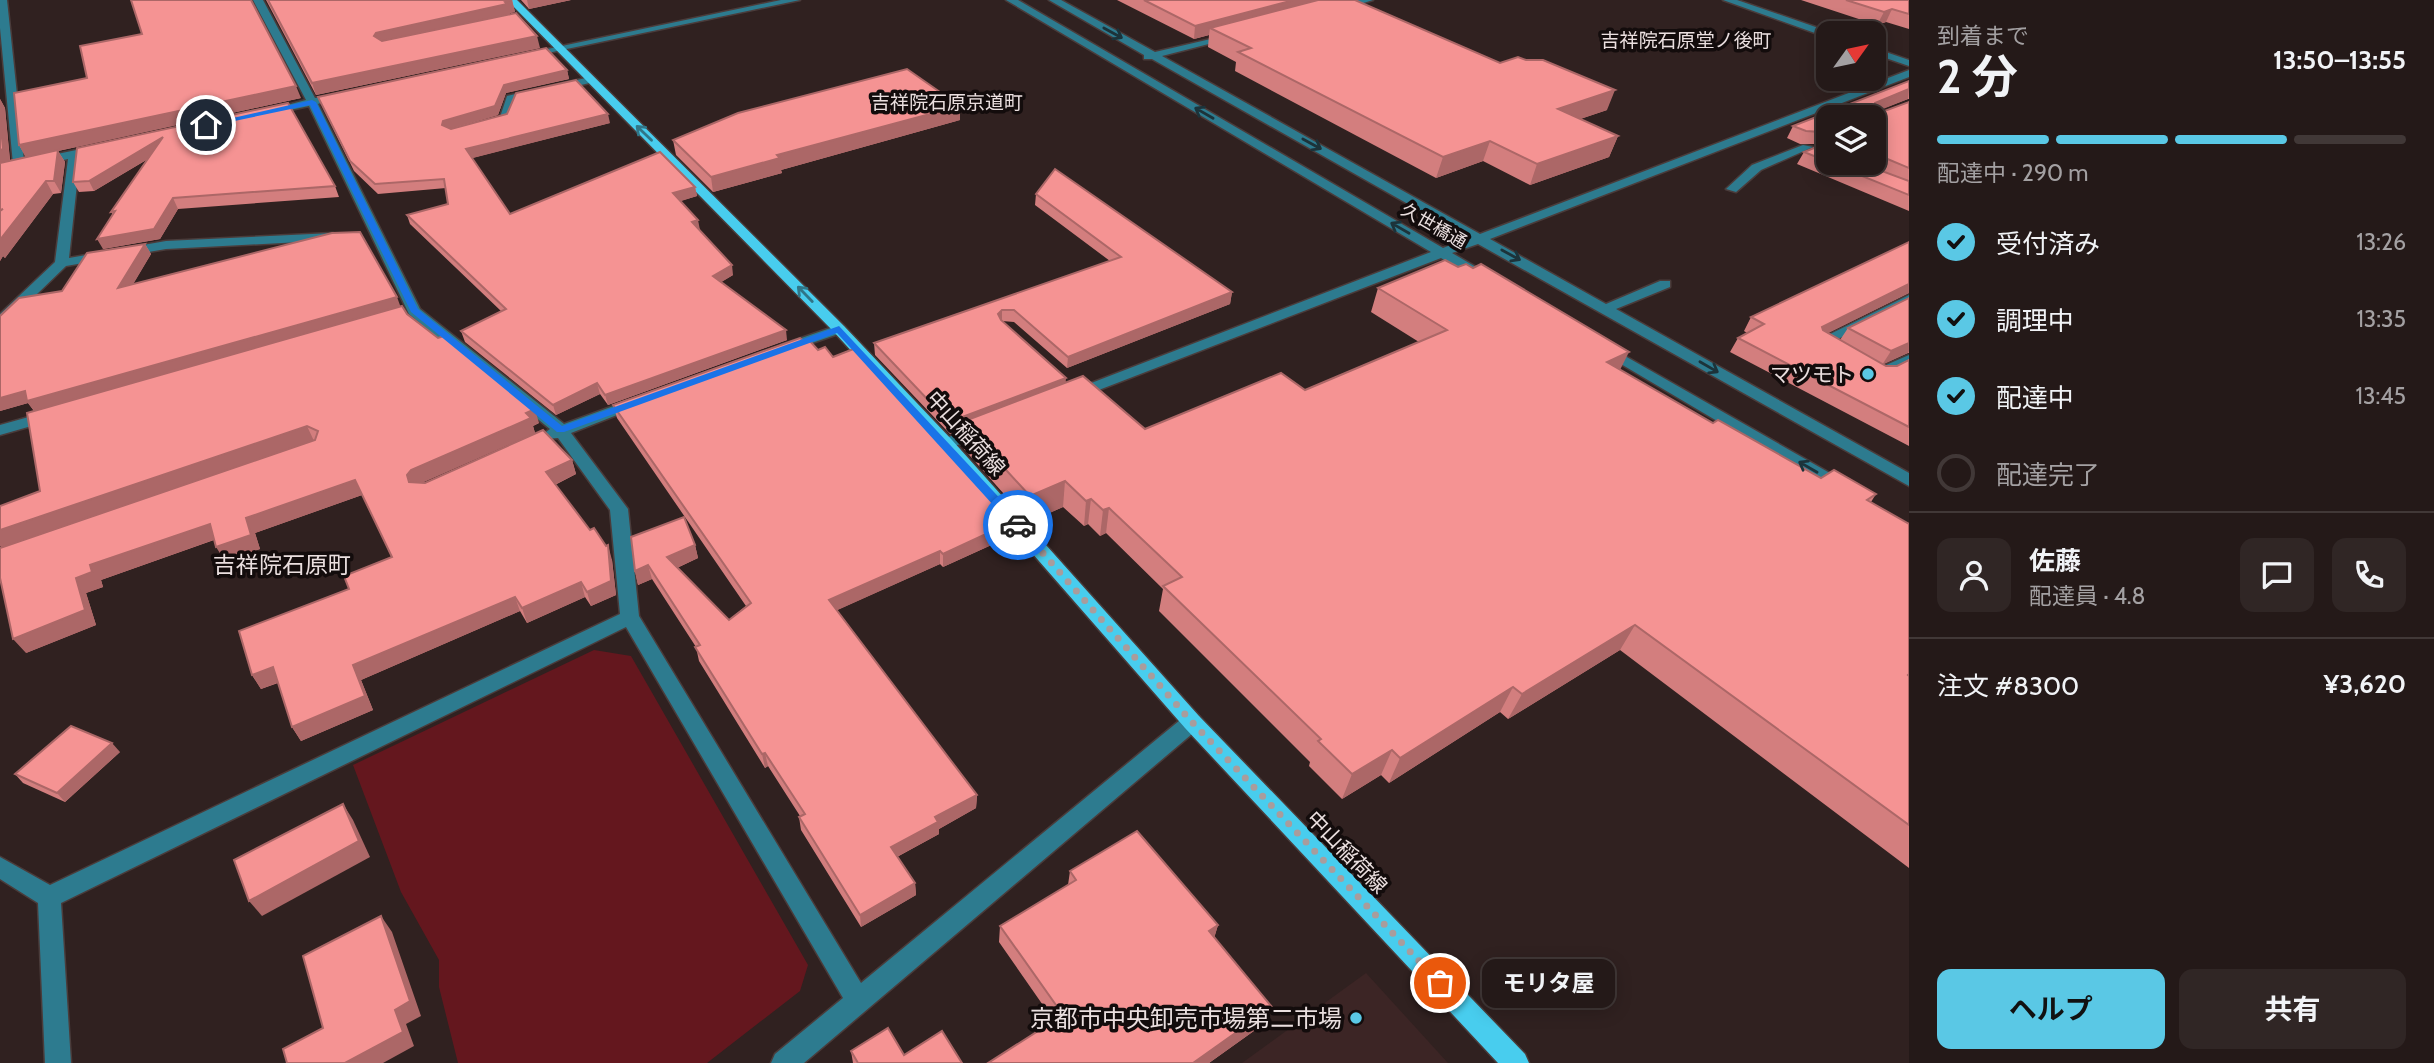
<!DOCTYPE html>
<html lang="ja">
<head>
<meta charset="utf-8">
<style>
	body { margin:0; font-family:Cabin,"Noto Sans JP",sans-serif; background:#302625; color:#f1f3f6; height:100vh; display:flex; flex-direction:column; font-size:26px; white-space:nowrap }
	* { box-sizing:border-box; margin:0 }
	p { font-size:23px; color:#a3a0a2 }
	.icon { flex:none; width:38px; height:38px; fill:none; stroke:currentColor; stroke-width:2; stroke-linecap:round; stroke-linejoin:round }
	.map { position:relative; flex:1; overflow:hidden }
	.sheet { display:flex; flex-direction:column; background:#241918; width:525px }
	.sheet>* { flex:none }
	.needle { width:46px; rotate:57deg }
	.controls { position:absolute; left:1816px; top:21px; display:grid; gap:14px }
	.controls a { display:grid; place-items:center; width:70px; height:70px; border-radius:14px; background:#241918; box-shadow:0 4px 18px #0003,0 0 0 2px #413837; font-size:35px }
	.pin { position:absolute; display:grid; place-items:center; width:60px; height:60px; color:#fff; margin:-30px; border:4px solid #fff; border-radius:50%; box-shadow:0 2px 7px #0007 }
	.courier { position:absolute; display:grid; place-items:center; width:70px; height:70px; margin:-35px; border:5px solid #1a73e8; border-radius:50%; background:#fff; color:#222; box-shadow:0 2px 9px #0007 }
	.bubble { position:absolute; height:49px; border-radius:14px; background:#241918; box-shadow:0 4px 18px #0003,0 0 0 2px #413837; font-size:23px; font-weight:700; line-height:49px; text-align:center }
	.overview em { font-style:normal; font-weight:700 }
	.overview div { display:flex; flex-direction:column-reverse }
	.overview { display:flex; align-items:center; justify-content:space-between; height:119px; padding:0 28px }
	h1 { font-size:46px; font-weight:700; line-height:52px }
	.bar { display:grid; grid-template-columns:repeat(4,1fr); gap:10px 7px; align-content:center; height:84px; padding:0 28px }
	.bar i { height:9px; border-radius:5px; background:#413837 }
	.bar .on { background:#5ac8e5 }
	.bar p { grid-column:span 4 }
	.line { display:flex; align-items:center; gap:18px; padding:0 28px; border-top:2px solid #413837 }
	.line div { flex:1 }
	.round { display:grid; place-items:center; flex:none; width:74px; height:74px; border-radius:14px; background:#302625 }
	ol { padding:0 28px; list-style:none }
	li { display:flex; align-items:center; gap:21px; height:77px }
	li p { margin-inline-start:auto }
	li .icon { padding:7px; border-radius:50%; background:#5ac8e5; color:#111; stroke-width:4 }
	li:last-child { color:#a3a0a2 }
	li i { width:38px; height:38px; border:4px solid #413837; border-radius:50% }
	.primary-button { display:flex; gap:14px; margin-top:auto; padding:14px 28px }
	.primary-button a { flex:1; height:80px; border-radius:14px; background:#5ac8e5; color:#111; font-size:28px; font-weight:700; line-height:80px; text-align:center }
	.primary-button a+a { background:#302625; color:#f1f3f6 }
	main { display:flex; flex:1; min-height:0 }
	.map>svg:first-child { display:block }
</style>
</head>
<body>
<main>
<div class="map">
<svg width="1909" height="1063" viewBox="0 0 1909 1063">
	<rect width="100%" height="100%" fill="#302120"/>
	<!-- built -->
	<path fill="#3c2525" d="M1366,973L1448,1063H1242Z"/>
	<!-- green -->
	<path fill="#64171e" d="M594,650L631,656L808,965L800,991L707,1063H458L439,987V960L401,892L353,765Z"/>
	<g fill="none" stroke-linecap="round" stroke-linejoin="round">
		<defs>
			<g id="minor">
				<path d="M0,0H7L24,161L100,145L106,148L80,156L69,258L166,241L333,233L339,237L338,240L166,249L66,266L5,325L0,326V314L55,262L68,159L0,174V166L13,164L0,28Z"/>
				<path d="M253,0H263L315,98L322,97L327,100L318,104L420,309L564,424L630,400L635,398L643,403L640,406L571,433L628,509L639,616L861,983L1185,716L1192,714L1199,716L1202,722L1199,728L804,1063H771L775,1054L843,998L626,627L61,903L71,1063H45L38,903L0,879V857L50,885L620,614L610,510L558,438L544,439L542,435L550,429L409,314L309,106L267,115L261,112L306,100Z"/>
				<path d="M781,0H800L524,58L519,55Z"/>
				<path d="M1006,0H1018L1443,248L1468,238L1152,59H1144V55L1049,0H1061L1155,52L1232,34V38L1162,56L1480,234L1909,70V77L1490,239L1606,304L1660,281H1670V287L1616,309L1909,473V486L1478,244L1452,253L1488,274V280H1478L1441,258L1078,398H1068L1065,395L1068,392L1431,252Z"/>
				<path d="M1357,0H1373L1338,11L1333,8Z"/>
				<path d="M1723,0H1737L1833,33H1829V38L1826,37Z"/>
				<path d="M1874,48L1909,60V66L1874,54Z"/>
				<path d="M590,77L595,80L594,82L516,100L509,121L489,126L483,123L500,117L507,96Z"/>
				<path d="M1803,145L1813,147L1761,170L1736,192L1726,189L1752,165Z"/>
				<path d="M1909,295V304L1828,344L1823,345L1816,341Z"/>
				<path d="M839,325L846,329L844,332L786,352L779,348L781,345Z"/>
				<path d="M1604,344L1849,484L1851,488L1849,492H1837L1599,351L1597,348Z"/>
				<path d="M1909,355V365L1887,377H1877L1870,372Z"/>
				<path d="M50,411L58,416L56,419L0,435V425Z"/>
				<path d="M985,424L993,429L991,433L946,449L938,444L940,440Z"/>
			</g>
			<path id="major" d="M507,0H517L844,326L952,440L1199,716L1525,1054L1529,1063H1498L1185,728L940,448L834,332Z"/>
		</defs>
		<!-- minor casing -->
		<use href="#minor" stroke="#4a3c3b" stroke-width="3"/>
		<!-- major casing -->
		<use href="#major" stroke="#4a3c3b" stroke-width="3"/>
		<!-- minor -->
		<use href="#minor" fill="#2d7b8f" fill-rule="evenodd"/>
		<!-- major -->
		<use href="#major" fill="#48cdee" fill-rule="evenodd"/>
	</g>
	<!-- wall -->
	<g fill="#d37e7e" fill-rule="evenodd">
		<path d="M266,0H512L515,12L510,13V14L540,48L316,95Z"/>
		<path d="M521,0H571L529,9Z"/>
		<path d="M1117,0H1355L1607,110L1580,119L1618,136L1609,157L1530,185L1483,161L1436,178L1235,71L1236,62L1208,47L1209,35L1194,39Z"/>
		<path d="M1801,0H1909V29L1886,22L1877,25Z"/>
		<path d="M142,34L301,98L58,151L65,162L61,193L53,194L5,258L3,256L0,261V99L5,108L10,160L26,157L19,145L87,78Z"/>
		<path d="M567,70L569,79L506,93L498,115L451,129L610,123L472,158L510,214L695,187L697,196L680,201L699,230L733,275L721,282L787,340L608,405L600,394L556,415L465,342L461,331L501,311L410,224L407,215L448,204L446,188L378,194L354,171L318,97Z"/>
		<path d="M1909,81V99H1908L1879,110L1882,112L1909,102V211L1797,164L1804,152L1814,148V144H1800L1787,138L1793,126ZM1829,117L1874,163H1829Z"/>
		<path d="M960,120L781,170L782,173L713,192L676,155L673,140Z"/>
		<path d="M77,148L335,186L339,197L178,209L160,239L103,249L113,215L111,212L148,159L94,191L79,192L73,182Z"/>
		<path d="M1036,194L1232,292L1230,304L1067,368L1014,322L1002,321L1066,382L1145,429L1305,390L1419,342L1371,312L1378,288L1620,370L1713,423L1821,478L1876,494L1871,502L1909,524V868L1620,650L1508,719L1500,712L1389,783L1381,775L1342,799L1309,766L1310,762L1159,611L1163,589L1106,533L1100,536L1088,524L1084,526L1063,507L1029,522L962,447V429L950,434L875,355L874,343L1110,261L1035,205Z"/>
		<path d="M1909,242V293L1828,333L1840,340L1848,328L1909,298V353H1908L1883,364L1886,366H1897L1909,359V446L1730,352L1738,338L1747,333L1744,331L1751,317Z"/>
		<path d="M145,244L151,254L133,284L400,307L407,314L539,423L533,426L535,433L421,483L572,460L576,474L555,485L612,560L616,595L591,606L585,597L527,623L520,611L361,680L373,710L301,741L292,727L278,683L261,689L252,675L349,589L392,557L362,495L255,533L260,549L225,561L214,540L101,580L103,587L86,593L96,625L26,653L127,505L40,491L34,411L28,403L0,411V316L62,291Z"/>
		<path d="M818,350L1009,531L998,535V542L943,567L940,564L837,610L977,795L976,808L939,829V834L897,857L915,883L916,895L861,927L801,830L799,817L800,816L768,766L765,768L699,661L696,647L652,579L638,585L635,571L695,545L698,558L677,568L729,620L746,606L617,418L613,405Z"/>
		<path d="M120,752L65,802L23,783L15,774Z"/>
		<path d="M1070,871L1218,925L1214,938L1272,1007L1265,1023L1209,1063H988L1054,1021L999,942L1000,926L1068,885Z"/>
		<path d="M851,1051L904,1055L962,1063H853Z"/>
	</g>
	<!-- shaded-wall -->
	<g fill="#ac6767">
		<path d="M512,0L515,12L510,13V15L379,44L374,36L376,33Z"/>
		<path d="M527,0H571L529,9Z"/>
		<path d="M1294,0H1339L1210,28L1209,35L1194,39L1195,26Z"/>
		<path d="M1892,9L1886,22L1877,25L1884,12Z"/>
		<path d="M537,36L540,48L316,95L312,83Z"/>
		<path d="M567,70L569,79L506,93L498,115L446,130L442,125L443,121L504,85Z"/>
		<path d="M296,86L301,98L58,151L65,162L61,193L54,181L26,158L19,145Z"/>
		<path d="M1909,89L1908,99L1868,115L1875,103Z"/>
		<path d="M1615,90L1607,110L1551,129L1558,109Z"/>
		<path d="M0,99L5,108L10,162L0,164Z"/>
		<path d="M960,106V120L781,170L782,173L713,192L711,177L777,155Z"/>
		<path d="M608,114L610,123L469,159L466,149Z"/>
		<path d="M1618,136L1609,157L1530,185L1537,164Z"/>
		<path d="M163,137L168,147L94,191L89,181Z"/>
		<path d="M1490,141L1483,161L1436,178L1443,157Z"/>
		<path d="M1885,158L1878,171L1876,164Z"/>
		<path d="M46,181L53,194L5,258L3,256L0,261V240Z"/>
		<path d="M695,187L697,196L675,203L673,193Z"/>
		<path d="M173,198L178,209L160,239L103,249L97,239Z"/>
		<path d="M698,220L700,230L694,232L692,222Z"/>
		<path d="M145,244L151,254L125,298L118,288Z"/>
		<path d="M732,265L733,275L715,286L713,276Z"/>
		<path d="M1909,284V293L1814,340L1822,327Z"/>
		<path d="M1232,292L1230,304L1067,368L1068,357Z"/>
		<path d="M397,297L401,308L35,412L28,403L0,411V398Z"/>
		<path d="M1002,310V321L998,326V314Z"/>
		<path d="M786,330L787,340L608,405L605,395Z"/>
		<path d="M1909,343V351L1908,353L1882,365L1891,351Z"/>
		<path d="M1629,352L1617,376L1607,362Z"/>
		<path d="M1066,378L1065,390L962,422V429L950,434L949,422Z"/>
		<path d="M597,383L600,394L556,415L553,405Z"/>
		<path d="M535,409L539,423L533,426L535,433L417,485L416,496L407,475L411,470Z"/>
		<path d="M307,426L314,441L2,548L0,546V530Z"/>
		<path d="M572,460L576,474L550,487L546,472Z"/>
		<path d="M355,480L362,495L255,533L260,549L225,561L216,547L246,518Z"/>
		<path d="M1065,481L1063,507L1029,522L1030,496Z"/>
		<path d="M1091,499L1088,524L1084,526L1086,501Z"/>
		<path d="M1109,508L1106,533L1100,536L1103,510Z"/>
		<path d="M1009,517V531L998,535V542L943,567V554L994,524Z"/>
		<path d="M210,524L219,538L101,580L103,587L86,593L96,625L26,653L13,639L90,565Z"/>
		<path d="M608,545L612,560L616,595L591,606L587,592Z"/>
		<path d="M695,545L698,558L670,571L667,557Z"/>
		<path d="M940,551V564L831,613L829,600Z"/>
		<path d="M648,565L652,579L638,585L635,571Z"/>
		<path d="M581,582L585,597L527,623L522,608Z"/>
		<path d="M515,597L520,611L361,680L373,710L301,741L292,727L353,665Z"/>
		<path d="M1635,625L1620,650L1508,719L1522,694Z"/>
		<path d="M273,667L282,681L261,689L252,675Z"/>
		<path d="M1513,687L1500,712L1389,783L1400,758Z"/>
		<path d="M112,743L120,752L65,802L57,793Z"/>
		<path d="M1392,750L1381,775L1342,799L1352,774Z"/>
		<path d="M765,753L768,766L765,768L762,754Z"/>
		<path d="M977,795L976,808L939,829V834L891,860V847L935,817Z"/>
		<path d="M343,804L353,820L370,857L262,916L249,901Z"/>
		<path d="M915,883L916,895L861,927L860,915Z"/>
		<path d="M381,916L392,932L421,1016L406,1024L414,1046L383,1063H345L395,1010Z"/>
		<path d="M1218,925L1213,942L1209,931Z"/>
		<path d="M1272,1007L1265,1023L1209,1063H1193Z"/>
	</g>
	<!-- building -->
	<g fill="#f59393" stroke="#ac6767" stroke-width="2">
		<path d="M131,0H251L296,86L19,145L14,93L87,78L80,46L142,34Z"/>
		<path d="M268,0H512L505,2L507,4L376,33L374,36L382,41L516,13L537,36L312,83Z"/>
		<path d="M1144,0H1294L1195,26Z"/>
		<path d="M1318,0H1355L1500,63L1518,57L1526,60H1543L1615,90L1558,109L1618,136L1537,164L1490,141L1443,157L1238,52L1251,48L1210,28Z"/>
		<path d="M1846,0H1909V14L1892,9L1884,12Z"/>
		<path d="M546,48L567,70L504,85L495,106L443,121L442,125L451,129L507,114L516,93L576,80L608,114L466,149L510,214L660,152L695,187L673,193L698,220L692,222L732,265L713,276L786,330L605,395L597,383L553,405L461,331L506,309L407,215L448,204L444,179L375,184L350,161L318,97Z"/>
		<path d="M907,69L960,106L777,155L780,158L711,177L673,140L738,113Z"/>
		<path d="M1909,81V89L1875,103L1874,107L1882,112L1909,102V168L1885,158L1876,164L1879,170L1909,181V195L1830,163H1874V117H1829V141L1820,137V132L1806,131L1793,126Z"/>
		<path d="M288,103L335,186L173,198L154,229L97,239L115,211L111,212L163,137L89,181L73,182L77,148Z"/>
		<path d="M0,117L3,149L0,150Z"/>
		<path d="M1829,142V162L1804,152Z"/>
		<path d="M58,150L54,181H46L0,240V211L3,209L0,210V163Z"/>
		<path d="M1055,169L1232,292L1068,357L1014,310H1002L998,314L1001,320L1066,378L949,422L874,343L1121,257L1036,194Z"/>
		<path d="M360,232L397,297L27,401L25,391L0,398V316L19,298L62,291L87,253L145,244L118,288L332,233Z"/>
		<path d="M1909,242V284L1822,327L1823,330L1886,366H1897L1909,360V427L1738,338L1764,324L1751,317Z"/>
		<path d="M1445,260L1458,267L1466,264L1473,268L1481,264L1629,352L1607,362L1713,423L1718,420L1821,478L1834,470L1876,494L1867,500L1909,524V674L1908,675L1909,676V825L1635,625L1522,694L1513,687L1400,758L1392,750L1352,774L1318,741L1321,739L1163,586L1182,577L1109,508L1103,510L1091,499L1086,501L1065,481L1030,496L962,422L1083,376L1145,429L1281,373L1305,390L1447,330L1378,288Z"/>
		<path d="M1909,298V343L1891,351L1848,328Z"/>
		<path d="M402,306L407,314L438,338L444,336L535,409L526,413L531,418L411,470L407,475L409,482L425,483L543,430L572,460L546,472L590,530L594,528L606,546L608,545L611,581L587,592L581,582L522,608L515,597L353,665L365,696L292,727L273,667L252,675L239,631L349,589L344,576L392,557L355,480L246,518L251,535L216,547L210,524L90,565L92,572L76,578L85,610L13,639L0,578V548L315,440L318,431L307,426L0,530V506L40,491L27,413Z"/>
		<path d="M800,338L804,341L809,340L818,350L825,347L833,357L856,348L1009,517L994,524L999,528L943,554L940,551L829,600L977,795L935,817L938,822L891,847L915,883L860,915L799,817L805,814L765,753L762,754L695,647L700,645L648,565L635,571L631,537L684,517L695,545L667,557L729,620L751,603L613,405Z"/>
		<path d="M71,726L112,743L57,793L15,774Z"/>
		<path d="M343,804L359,841L249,901L234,860Z"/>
		<path d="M1137,831L1218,925L1209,931L1272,1007L1193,1063H988L1063,1015L1000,926L1076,880L1070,871Z"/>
		<path d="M381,916L410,1001L395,1010L403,1032L345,1063H287L283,1049L323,1028L303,956Z"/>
		<path d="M888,1028L904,1055L942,1031L962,1063H858L851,1051Z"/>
	</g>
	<!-- one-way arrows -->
	<defs><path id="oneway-shaft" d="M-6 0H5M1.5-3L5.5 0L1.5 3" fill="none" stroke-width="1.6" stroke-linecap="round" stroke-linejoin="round" transform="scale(1.75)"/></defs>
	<g stroke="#1c333a">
		<use href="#oneway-shaft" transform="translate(1113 33) rotate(29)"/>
		<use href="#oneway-shaft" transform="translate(1204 113) rotate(-150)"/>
		<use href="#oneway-shaft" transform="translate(1312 144) rotate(29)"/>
		<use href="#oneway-shaft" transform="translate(1400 228) rotate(-150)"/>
		<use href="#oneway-shaft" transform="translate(1511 255) rotate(29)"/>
		<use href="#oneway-shaft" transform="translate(1709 367) rotate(30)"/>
		<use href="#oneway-shaft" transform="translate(1808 467) rotate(-150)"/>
	</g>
	<g stroke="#307688">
		<use href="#oneway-shaft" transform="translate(644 133) rotate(-136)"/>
		<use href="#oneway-shaft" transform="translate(805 294) rotate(-134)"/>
	</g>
	<!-- route -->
	<path fill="#1a73e8" d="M312,100L316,102L418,309L562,426L839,326L1022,522V528H1014L837,333L564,432H557L411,312L310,105L206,127L202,125Z"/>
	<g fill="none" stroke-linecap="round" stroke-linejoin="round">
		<!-- done -->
		<path stroke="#a99c9c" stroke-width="7" stroke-dasharray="0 12.6" d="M1018,525L1192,722L1440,983"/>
	</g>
	<!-- markers -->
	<g fill="#5ac8e5" stroke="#130c0c" stroke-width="2.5">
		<circle cx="1868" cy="374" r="7"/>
		<circle cx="1356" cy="1018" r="7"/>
	</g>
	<g text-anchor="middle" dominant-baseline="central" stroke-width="7" stroke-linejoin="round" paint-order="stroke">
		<!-- far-street labels -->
		<g font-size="18" fill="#eadfdf" stroke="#130c0c">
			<text transform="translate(1434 226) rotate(30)">久世橋通</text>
		</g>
		<!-- far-neighbourhood labels -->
		<g font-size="19" fill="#eadfdf" stroke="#130c0c">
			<text x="1686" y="40">吉祥院石原堂ノ後町</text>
			<text x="947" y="102">吉祥院石原京道町</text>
		</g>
		<!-- poi labels -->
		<g font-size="21" fill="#eadfdf" stroke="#130c0c" text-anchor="end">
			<text x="1854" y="374">マツモト</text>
		</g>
		<!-- street labels -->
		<g font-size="21" fill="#eadfdf" stroke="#130c0c">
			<text transform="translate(966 433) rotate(48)">中山稲荷線</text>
			<text transform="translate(1347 852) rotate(46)">中山稲荷線</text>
		</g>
		<!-- neighbourhood labels -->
		<g font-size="23" fill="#eadfdf" stroke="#130c0c">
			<text x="282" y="565">吉祥院石原町</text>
		</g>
		<!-- near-poi labels -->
		<g font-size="24" fill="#eadfdf" stroke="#130c0c" text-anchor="end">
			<text x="1342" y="1018">京都市中央卸売市場第二市場</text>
		</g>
	</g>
</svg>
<div class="controls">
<a><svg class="needle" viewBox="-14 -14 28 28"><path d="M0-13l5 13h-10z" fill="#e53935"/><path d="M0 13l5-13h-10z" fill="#a3a0a2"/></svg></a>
<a><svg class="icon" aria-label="layers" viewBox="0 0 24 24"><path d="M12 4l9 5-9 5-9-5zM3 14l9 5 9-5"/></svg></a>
</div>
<div class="pin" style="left:1440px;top:983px;background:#ea580c"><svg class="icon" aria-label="bag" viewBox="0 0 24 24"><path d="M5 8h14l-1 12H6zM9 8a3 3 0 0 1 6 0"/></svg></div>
<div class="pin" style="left:206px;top:125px;background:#1f2937"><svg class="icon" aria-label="home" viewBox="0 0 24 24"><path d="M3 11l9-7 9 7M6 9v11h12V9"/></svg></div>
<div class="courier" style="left:1018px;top:525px"><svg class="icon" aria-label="car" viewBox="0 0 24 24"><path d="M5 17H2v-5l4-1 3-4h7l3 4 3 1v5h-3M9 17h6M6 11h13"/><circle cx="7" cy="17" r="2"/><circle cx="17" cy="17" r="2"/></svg></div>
<div class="bubble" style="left:1482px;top:959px;width:133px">モリタ屋</div>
</div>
<section class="sheet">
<div class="overview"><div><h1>2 分</h1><p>到着まで</p></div><em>13:50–13:55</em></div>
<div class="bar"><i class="on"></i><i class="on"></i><i class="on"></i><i></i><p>配達中 · 290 m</p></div>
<ol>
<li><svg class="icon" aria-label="check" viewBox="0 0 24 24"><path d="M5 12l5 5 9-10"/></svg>受付済み<p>13:26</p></li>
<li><svg class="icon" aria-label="check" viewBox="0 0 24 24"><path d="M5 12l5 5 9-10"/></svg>調理中<p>13:35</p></li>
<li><svg class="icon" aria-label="check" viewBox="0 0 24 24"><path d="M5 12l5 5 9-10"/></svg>配達中<p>13:45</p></li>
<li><i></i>配達完了</li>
</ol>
<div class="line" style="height:126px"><a class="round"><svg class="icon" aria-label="person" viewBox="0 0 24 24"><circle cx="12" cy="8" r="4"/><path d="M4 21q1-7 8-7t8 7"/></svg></a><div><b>佐藤</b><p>配達員 · 4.8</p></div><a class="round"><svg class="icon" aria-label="chat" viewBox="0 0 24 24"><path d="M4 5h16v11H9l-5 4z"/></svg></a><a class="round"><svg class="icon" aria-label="phone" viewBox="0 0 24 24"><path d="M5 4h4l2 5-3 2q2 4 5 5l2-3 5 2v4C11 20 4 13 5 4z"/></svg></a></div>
<div class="line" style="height:91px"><div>注文 #8300</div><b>¥3,620</b></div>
<div class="primary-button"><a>ヘルプ</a><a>共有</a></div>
</section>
</main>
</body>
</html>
